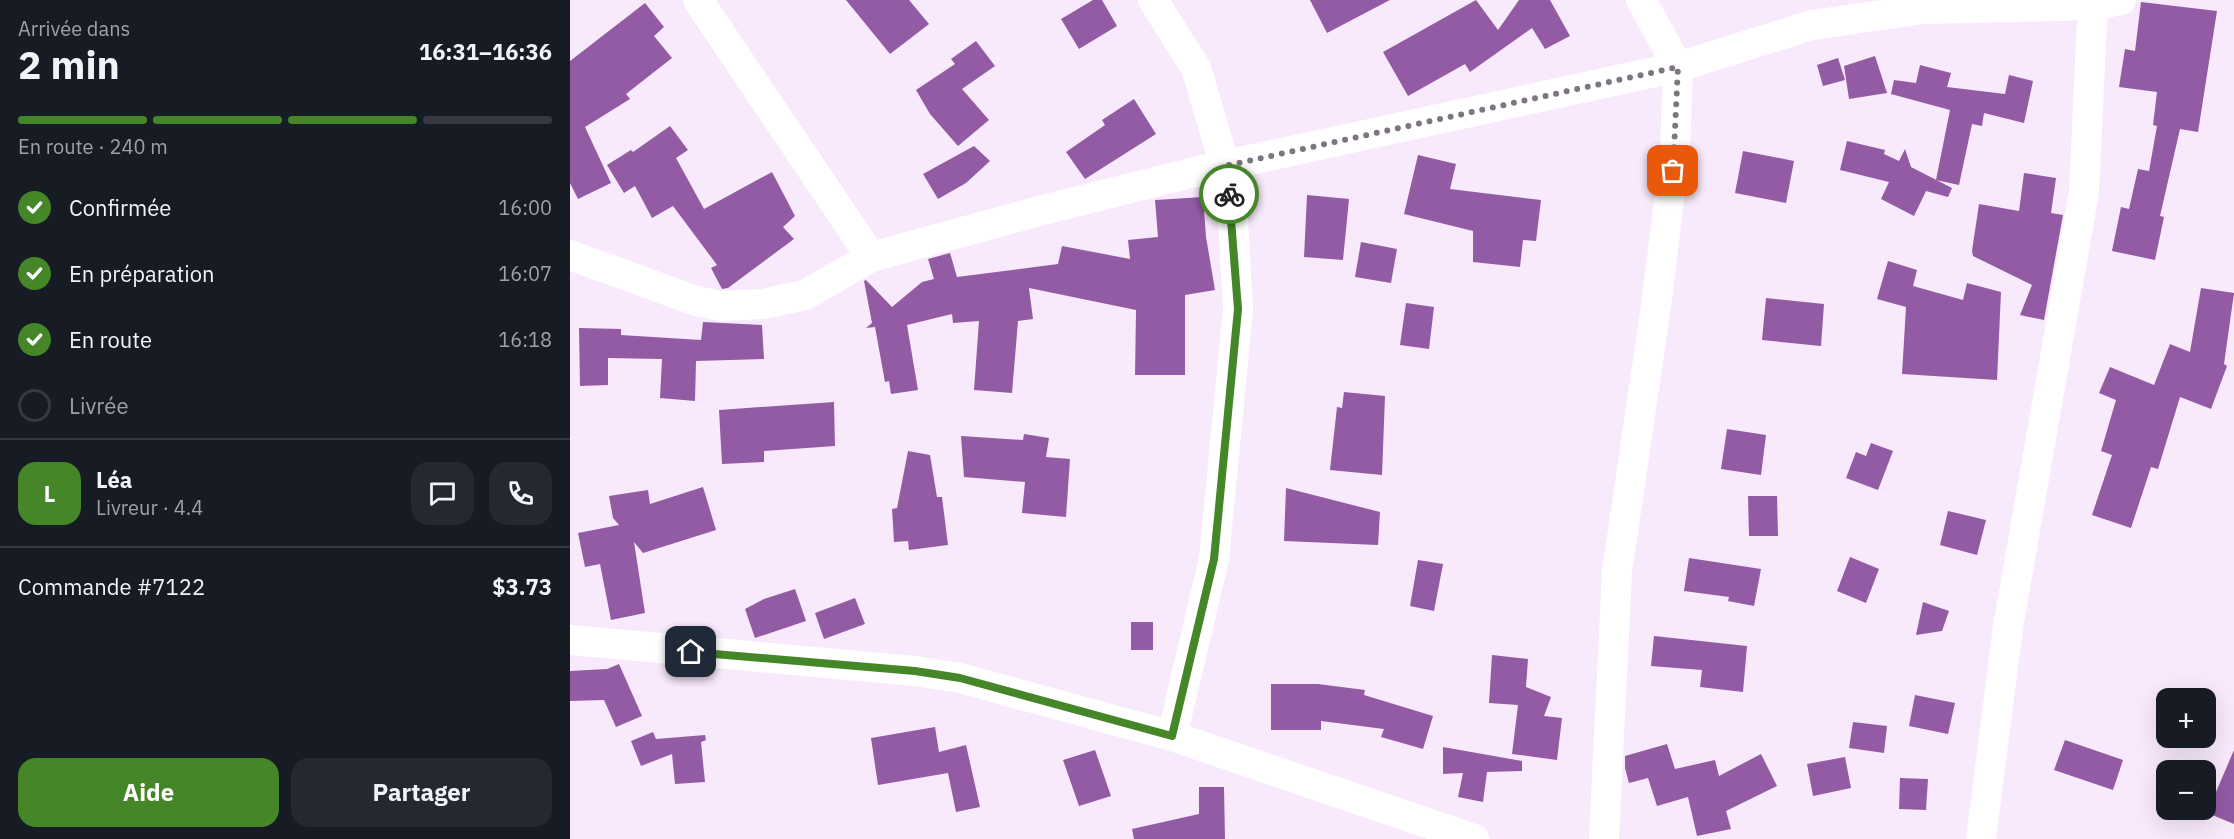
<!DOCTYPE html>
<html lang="fr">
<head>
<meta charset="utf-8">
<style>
	body { margin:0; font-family:"IBM Plex Sans",sans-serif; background:#242831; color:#f1f3f6; height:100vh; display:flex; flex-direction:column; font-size:22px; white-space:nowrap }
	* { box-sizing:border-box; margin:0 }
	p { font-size:20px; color:#9ea1a6 }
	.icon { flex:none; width:33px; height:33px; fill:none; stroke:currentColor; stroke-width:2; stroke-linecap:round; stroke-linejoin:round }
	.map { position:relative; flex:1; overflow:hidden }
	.sheet { display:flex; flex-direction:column; background:#171b24; width:570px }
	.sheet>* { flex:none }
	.buttons { position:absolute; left:1586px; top:688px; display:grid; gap:12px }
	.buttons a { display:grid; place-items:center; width:60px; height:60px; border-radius:12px; background:#171b24; box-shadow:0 6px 24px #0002; font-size:30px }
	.pin { position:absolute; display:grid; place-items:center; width:51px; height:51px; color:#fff; margin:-26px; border-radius:12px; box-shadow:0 3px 9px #0006 }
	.courier { position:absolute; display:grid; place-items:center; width:60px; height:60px; margin:-30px; border:4px solid #448628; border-radius:50%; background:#fff; color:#222; box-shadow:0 2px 8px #0007 }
	.summary em { font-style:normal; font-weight:800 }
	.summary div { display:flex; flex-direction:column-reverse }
	.summary { display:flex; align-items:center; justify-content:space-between; height:102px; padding:0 18px }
	h1 { font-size:39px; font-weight:800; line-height:45px }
	.bar { display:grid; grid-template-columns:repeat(4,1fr); gap:9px 6px; align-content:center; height:72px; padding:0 18px }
	.bar i { height:8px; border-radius:4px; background:#363941 }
	.bar .selected { background:#448628 }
	.bar p { grid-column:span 4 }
	.line { display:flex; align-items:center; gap:15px; padding:0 18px; border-top:2px solid #363941 }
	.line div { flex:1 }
	.round { display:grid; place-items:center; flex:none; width:63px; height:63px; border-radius:18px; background:#242831 }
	ol { padding:0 18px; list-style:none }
	li { display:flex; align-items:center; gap:18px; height:66px }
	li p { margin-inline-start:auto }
	li .icon { padding:6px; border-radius:50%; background:#448628; color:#fff; stroke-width:4 }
	li:last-child { color:#9ea1a6 }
	li i { width:33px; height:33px; border:3px solid #363941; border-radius:50% }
	.cta { display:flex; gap:12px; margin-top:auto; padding:12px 18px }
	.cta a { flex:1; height:69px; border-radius:18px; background:#448628; color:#fff; font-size:24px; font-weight:800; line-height:69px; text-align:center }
	.cta a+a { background:#242831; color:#f1f3f6 }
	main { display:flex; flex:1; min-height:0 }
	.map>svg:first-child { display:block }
</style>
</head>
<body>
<main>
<section class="sheet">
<div class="summary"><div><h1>2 min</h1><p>Arrivée dans</p></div><em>16:31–16:36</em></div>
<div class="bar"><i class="selected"></i><i class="selected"></i><i class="selected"></i><i></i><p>En route · 240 m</p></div>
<ol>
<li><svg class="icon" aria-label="check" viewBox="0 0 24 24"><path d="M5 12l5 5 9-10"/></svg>Confirmée<p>16:00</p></li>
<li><svg class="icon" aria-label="check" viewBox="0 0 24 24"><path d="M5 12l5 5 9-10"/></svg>En préparation<p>16:07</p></li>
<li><svg class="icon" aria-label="check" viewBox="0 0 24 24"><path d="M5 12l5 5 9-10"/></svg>En route<p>16:18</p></li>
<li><i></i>Livrée</li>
</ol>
<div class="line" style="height:108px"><b class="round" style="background:#448628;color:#fff">L</b><div><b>Léa</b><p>Livreur · 4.4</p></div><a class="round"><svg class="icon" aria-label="chat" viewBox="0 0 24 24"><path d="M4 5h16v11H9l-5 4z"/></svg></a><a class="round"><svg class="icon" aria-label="phone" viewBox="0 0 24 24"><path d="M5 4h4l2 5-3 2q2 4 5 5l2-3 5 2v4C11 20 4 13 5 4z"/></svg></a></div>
<div class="line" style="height:78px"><div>Commande #7122</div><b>$3.73</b></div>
<div class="cta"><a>Aide</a><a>Partager</a></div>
</section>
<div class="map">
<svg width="1664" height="839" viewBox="0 0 1664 839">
	<rect width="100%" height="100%" fill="#f8eafc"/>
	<!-- building -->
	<g fill="#935ba4">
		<path d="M276,0H339L359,24L320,54Z"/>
		<path d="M523,0H532L547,26L509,49L491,19Z"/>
		<path d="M740,0H820L757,33Z"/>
		<path d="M906,0L928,30L949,0H980L1000,36L975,49L962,28L900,72L895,64L838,96L813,52Z"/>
		<path d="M1571,2L1647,11L1628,132L1610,129L1590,216L1594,217L1585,260L1542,251L1551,207L1559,209L1568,169L1579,171L1587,126L1583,125L1587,92L1549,87L1555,49L1565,51Z"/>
		<path d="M75,3L94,27L84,36L102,58L56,94L60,99L15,127L41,183L8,199L0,183V61Z"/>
		<path d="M406,41L425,66L392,89L419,120L388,146L360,114L346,90L385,64L381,59Z"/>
		<path d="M1305,56L1317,93L1279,99L1274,66Z"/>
		<path d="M1268,58L1275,80L1253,86L1247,65Z"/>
		<path d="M1350,65L1381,73L1377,87L1435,94L1439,75L1463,81L1454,123L1414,113L1412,126L1402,124L1389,185L1366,180L1380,110L1321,94L1324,80L1346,83Z"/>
		<path d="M564,99L586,134L515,179L496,152L535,125L532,120Z"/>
		<path d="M100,126L118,150L106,158L134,209L202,172L225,216L213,227L224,239L158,288L152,289L141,268L147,265L103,206L82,218L65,186L54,193L37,165L61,150L63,152Z"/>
		<path d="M1277,141L1315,150L1314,154L1329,161L1335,149L1341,167L1382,188L1378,197L1356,191L1344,216L1311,199L1319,182L1270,170Z"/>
		<path d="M404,146L420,161L396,183L368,199L353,174Z"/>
		<path d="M1173,151L1224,161L1216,203L1165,193Z"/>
		<path d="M848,155L886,164L880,189L971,200L966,241L953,240L950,267L903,262V231L834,214Z"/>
		<path d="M1454,173L1486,178L1481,213L1493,215L1474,320L1450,315L1462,285L1403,256L1402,251L1409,204L1449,211Z"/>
		<path d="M737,195L779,199L773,260L734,257Z"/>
		<path d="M633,197L636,237L645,290L615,295V375H565L566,310L459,288L463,319L448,321L442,393L404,390L409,321L383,323L382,314L337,325L348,390L321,394L319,381L315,382L305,327L296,328L302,323L294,281L296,280L322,307L352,282L364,279L358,259L380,253L387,277L488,264L492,246L560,259L558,240L588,237L585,200Z"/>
		<path d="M791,242L827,249L821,283L785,277Z"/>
		<path d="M1318,261L1347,270L1343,286L1393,300L1397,283L1431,292L1427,380L1332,374L1336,307L1307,299Z"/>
		<path d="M1631,288L1664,293L1654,364L1657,366L1641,409L1610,397L1588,469L1581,467L1561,528L1522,515L1542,455L1531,451L1546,400L1529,393L1540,367L1584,385L1600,344L1620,352Z"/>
		<path d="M1196,298L1254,304L1251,346L1192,340Z"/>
		<path d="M836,303L864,307L859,349L830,345Z"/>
		<path d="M133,322L192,325L194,359L126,361L125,401L90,398L92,359L38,358V385L10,386L9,328L51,329V335L131,340Z"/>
		<path d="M774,392L815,396L812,475L760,470L767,407L772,408Z"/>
		<path d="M264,402L265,446L194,451V462L152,464L149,410Z"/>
		<path d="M1157,429L1196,435L1191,475L1151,469Z"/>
		<path d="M454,434L479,438L476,457L500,459L496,517L452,513L455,482L394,477L391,436L453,440Z"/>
		<path d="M1301,443L1323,451L1308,490L1276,478L1286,452L1296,456Z"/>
		<path d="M338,451L360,455L367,497H372L378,545L339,550L338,541L324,542L322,509L327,508Z"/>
		<path d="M133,487L146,530L73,553L64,542L75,613L41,620L30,564L15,567L8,533L49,525L43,518L39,496L78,490L80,504Z"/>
		<path d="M716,488L810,512L808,545L714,541Z"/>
		<path d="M1178,496H1207L1208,536H1179Z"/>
		<path d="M1378,511L1416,520L1407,555L1370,545Z"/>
		<path d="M1280,557L1309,569L1296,603L1267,591Z"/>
		<path d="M1119,558L1191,569L1184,606L1158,601L1159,597L1114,591Z"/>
		<path d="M848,560L873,564L864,611L840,606Z"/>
		<path d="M225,589L236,621L185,638L175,609L194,599Z"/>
		<path d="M285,598L295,624L254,639L245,613Z"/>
		<path d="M1353,602L1379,611L1372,631L1346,635Z"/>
		<rect x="561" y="622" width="22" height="28"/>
		<path d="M1084,636L1177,646L1173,692L1130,687L1132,670L1081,666Z"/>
		<path d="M922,655L958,659L956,687L981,697L974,716L992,718L987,760L942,754L948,705L919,703Z"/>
		<path d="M49,664L72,716L46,727L34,700L0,701V671L37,669Z"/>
		<path d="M701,684H748L795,690L794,695L863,716L853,749L811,737L814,729L751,721V730H701Z"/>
		<path d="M1345,695L1385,703L1378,734L1339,726Z"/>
		<path d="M1283,722L1317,726L1314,753L1279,748Z"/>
		<path d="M365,727L369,752L396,745L410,807L386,812L378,773L308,785L301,738Z"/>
		<path d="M83,732L86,739L135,735L136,740L131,742L135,782L105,784L102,754L71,766L61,741Z"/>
		<path d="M1495,740L1553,760L1543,790L1484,770Z"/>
		<path d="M1097,744L1105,769L1145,760L1149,776L1191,754L1207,786L1156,811L1161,829L1127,836L1118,797L1087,806L1078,778L1059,783L1055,768V756Z"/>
		<path d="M873,747L952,761V771L917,772L913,802L888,797L893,773L873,774Z"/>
		<path d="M525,750L541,796L509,806L493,760Z"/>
		<path d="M1664,750V824L1635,812V787L1646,792Z"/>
		<path d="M1275,757L1281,788L1243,796L1237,764Z"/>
		<path d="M1330,778L1358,779L1356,810L1329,809Z"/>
		<path d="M629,787H654L655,839H564L562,829L629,814Z"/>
	</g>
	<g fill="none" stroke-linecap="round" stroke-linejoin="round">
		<!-- street -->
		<g stroke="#fff" stroke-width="30">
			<path d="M128,0L301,257"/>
			<path d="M583,0L626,68L655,166L663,219L668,309L644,559L602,736"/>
			<path d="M0,255L126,301L151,306L193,304L235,295L301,257L473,210L629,171L1108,67L1242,25L1354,9L1525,5L1551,0"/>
			<path d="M0,640L345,671L390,678L602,736L904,839"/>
			<path d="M1034,839L1047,572L1087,299L1105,150L1108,67L1071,0"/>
			<path d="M1411,839L1438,627L1514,192L1523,0"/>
		</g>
	</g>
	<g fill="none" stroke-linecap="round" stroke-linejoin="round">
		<!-- done -->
		<path stroke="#7d7580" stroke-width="6" stroke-dasharray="0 10.8" d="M659,194L655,166L1108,67L1103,171"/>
		<!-- route -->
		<path stroke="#448628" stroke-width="8" d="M121,652L345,671L390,678L602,736L644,559L668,309L659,194"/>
	</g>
</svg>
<div class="buttons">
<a>+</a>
<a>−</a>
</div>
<div class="pin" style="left:1103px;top:171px;background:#ea580c"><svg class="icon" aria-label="bag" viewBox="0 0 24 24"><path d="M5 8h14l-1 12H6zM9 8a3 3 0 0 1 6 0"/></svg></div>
<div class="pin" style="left:121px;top:652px;background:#1f2937"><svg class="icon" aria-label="home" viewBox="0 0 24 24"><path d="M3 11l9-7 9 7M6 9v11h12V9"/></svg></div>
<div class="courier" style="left:659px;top:194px"><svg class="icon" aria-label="bike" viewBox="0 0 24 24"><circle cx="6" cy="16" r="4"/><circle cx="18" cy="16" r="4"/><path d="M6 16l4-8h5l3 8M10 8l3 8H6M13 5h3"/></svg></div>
</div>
</main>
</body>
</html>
